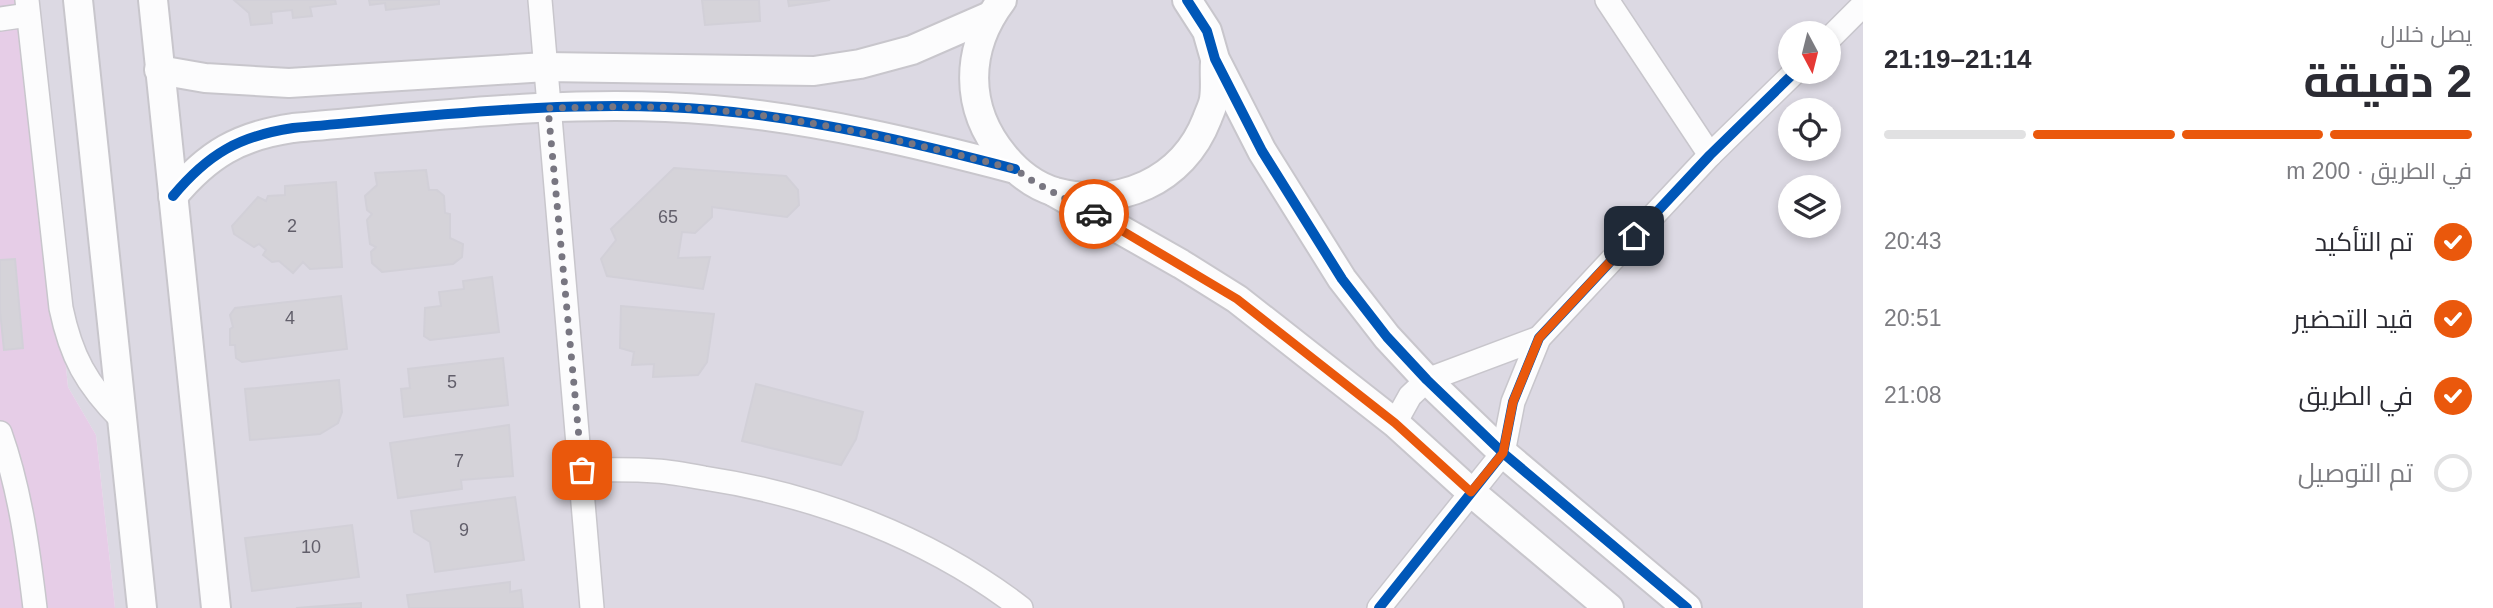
<!DOCTYPE html>
<html lang="ar">
<head>
<meta charset="utf-8">
<style>
	body { margin:0; font-family:Arial,Cairo,sans-serif; background:#f2f2f3; color:#2b2b33; direction:rtl; height:100vh; display:flex; flex-direction:column; font-size:26px; white-space:nowrap }
	* { box-sizing:border-box; margin:0 }
	p { font-size:23px; color:#7c7c81 }
	.icon { flex:none; width:38px; height:38px; fill:none; stroke:currentColor; stroke-width:2; stroke-linecap:round; stroke-linejoin:round }
	.map { position:relative; flex:1; overflow:hidden; direction:ltr }
	.details { display:flex; flex-direction:column; background:#fff; width:630px }
	.details>* { flex:none }
	.needle { width:46px; rotate:173deg }
	.fabs { position:absolute; left:1778px; top:21px; display:grid; gap:14px }
	.fabs a { display:grid; place-items:center; width:63px; height:63px; border-radius:50%; background:#fff; box-shadow:0 4px 10px #0003; font-size:35px }
	.pin { position:absolute; display:grid; place-items:center; width:60px; height:60px; color:#fff; margin:-30px; border-radius:14px; box-shadow:0 4px 10px #0006 }
	.courier { position:absolute; display:grid; place-items:center; width:70px; height:70px; margin:-35px; border:5px solid #ea580c; border-radius:50%; background:#fff; color:#222; box-shadow:0 2px 9px #0007 }
	.overview em { font-style:normal; font-weight:700 }
	.overview div { display:flex; flex-direction:column-reverse }
	.overview { display:flex; align-items:center; justify-content:space-between; height:119px; padding:0 21px }
	h1 { font-size:46px; font-weight:700; line-height:52px }
	.bar { display:grid; grid-template-columns:repeat(4,1fr); gap:10px 7px; align-content:center; height:84px; padding:0 21px }
	.bar i { height:9px; border-radius:5px; background:#e1e1e2 }
	.bar .on { background:#ea580c }
	.bar p { grid-column:span 4 }
	ol { padding:0 21px; list-style:none }
	li { display:flex; align-items:center; gap:21px; height:77px }
	li p { margin-inline-start:auto }
	li .icon { padding:7px; border-radius:50%; background:#ea580c; color:#fff; stroke-width:4 }
	li:last-child { color:#7c7c81 }
	li i { width:38px; height:38px; border:4px solid #e1e1e2; border-radius:50% }
	main { display:flex; flex:1; min-height:0 }
	.map>svg:first-child { display:block }
</style>
</head>
<body>
<main>
<section class="details">
<div class="overview"><div><h1>2 دقيقة</h1><p>يصل خلال</p></div><em>21:14–21:19</em></div>
<div class="bar"><i class="on"></i><i class="on"></i><i class="on"></i><i></i><p>في الطريق · 200 m</p></div>
<ol>
<li><svg class="icon" aria-label="check" viewBox="0 0 24 24"><path d="M5 12l5 5 9-10"/></svg>تم التأكيد<p>20:43</p></li>
<li><svg class="icon" aria-label="check" viewBox="0 0 24 24"><path d="M5 12l5 5 9-10"/></svg>قيد التحضير<p>20:51</p></li>
<li><svg class="icon" aria-label="check" viewBox="0 0 24 24"><path d="M5 12l5 5 9-10"/></svg>في الطريق<p>21:08</p></li>
<li><i></i>تم التوصيل</li>
</ol>
</section>
<div class="map">
<svg width="1863" height="608" viewBox="0 0 1863 608">
	<rect width="100%" height="100%" fill="#eceaf0"/>
	<!-- residential -->
	<path fill="#dcd9e3" fill-rule="evenodd" d="M29,0H1863V608H115L96,435L68,387ZM1790,33H1829V72H1790ZM1790,110H1829V149H1790ZM1790,187H1829V226H1790Z"/>
	<!-- green -->
	<path fill="#e6cde7" d="M0,0H29L68,387L96,435L115,608H0Z"/>
	<!-- building -->
	<g fill="#d5d3d9" stroke="#d2d0d8" stroke-width="2">
		<path d="M234,0H335L336,4L310,7L312,16L293,18L292,10L271,12L272,23L251,25L249,13Z"/>
		<path d="M369,0H439V4L386,10L385,3L370,5Z"/>
		<path d="M702,0H759L760,21L705,25Z"/>
		<path d="M788,0H830L789,6Z"/>
		<path d="M674,168L786,176L798,190L799,205L787,217L712,207V217L695,233L682,232L678,258L710,257L703,289L607,276L601,259L616,240L611,229Z"/>
		<path d="M426,170L429,190H437L444,196L445,213L450,214V238L463,244L462,257L453,264L382,272L372,263L371,252L376,247L370,244L367,220L372,214L367,210L365,196L377,185L375,173Z"/>
		<path d="M336,182L342,267L310,269L303,262L293,273L279,261L272,262L263,255L266,250L259,244L254,247L234,234L232,226L258,197L266,201L268,196L285,195V186Z"/>
		<path d="M15,259L23,348L4,350L0,311V260Z"/>
		<path d="M492,277L499,332L430,340L424,336L425,308L441,306L439,292L464,289L463,281Z"/>
		<path d="M341,296L347,349L242,362L236,358L235,345H230V329L233,327L230,315L235,308Z"/>
		<path d="M621,306L714,314L707,362L698,375L653,377L654,364L632,365L634,352L620,348Z"/>
		<path d="M503,358L508,405L404,417L401,389L410,388L408,369Z"/>
		<path d="M339,380L342,412L338,423L320,434L250,440L245,389Z"/>
		<path d="M756,384L863,412L856,439L841,465L742,441Z"/>
		<path d="M509,425L513,476L461,480L462,489L398,498L390,443Z"/>
		<path d="M515,497L524,560L435,572L430,542L414,532L411,511Z"/>
		<path d="M352,525L359,577L252,591L245,538Z"/>
		<path d="M510,582V592L521,590L523,608H409L407,595Z"/>
		<path d="M361,603V608H296Z"/>
	</g>
	<g fill="none" stroke-linecap="round" stroke-linejoin="round">
		<defs>
			<g id="minor">
				<path d="M27,0L61,308C71,356 86,384 122,420"/>
				<path d="M540,0L592,608"/>
				<path d="M1607,0L1710,155"/>
				<path d="M0,19L28,15"/>
				<path d="M1829,39L1863,5"/>
				<path d="M1395,423L1410,396L1427,380L1539,338"/>
				<path d="M0,433C20,489 28,549 35,608"/>
				<path d="M581,470C606,470 631,469 656,471C672,472 688,475 704,478C816,495 930,538 1021,608"/>
				<path d="M1379,608L1503,453L1513,402L1539,338L1710,155L1795,72"/>
			</g>
			<g id="tertiary">
				<path d="M78,0L142,608"/>
				<path d="M153,0L216,608"/>
				<path d="M1002,0C965,49 964,108 1004,156C1017,172 1035,186 1055,192C1119,209 1183,181 1207,119C1209,113 1213,106 1214,99C1216,87 1214,74 1215,62"/>
				<path d="M1187,0L1207,31L1215,59L1262,151L1342,279L1387,337L1427,380L1503,453L1687,608"/>
				<path d="M159,70L205,78L289,83L546,67L814,71L860,64L912,50L990,16"/>
				<path d="M1054,192L1181,264L1237,299L1395,423L1471,492L1609,608"/>
				<path d="M173,196C208,154 239,136 293,128C432,116 574,98 713,110C815,119 916,143 1015,169"/>
			</g>
		</defs>
		<!-- minor casing -->
		<use href="#minor" stroke="#c8c6cc" stroke-width="26"/>
		<!-- tertiary casing -->
		<use href="#tertiary" stroke="#c8c6cc" stroke-width="32"/>
		<!-- minor -->
		<use href="#minor" stroke="#fcfcfd" stroke-width="23"/>
		<!-- tertiary -->
		<use href="#tertiary" stroke="#fcfcfd" stroke-width="28"/>
		<defs>
			<g id="cycleway">
				<path d="M1187,0L1207,31L1215,59L1262,151L1342,279L1387,337L1427,380L1503,453L1687,608"/>
				<path d="M173,196C208,154 239,136 293,128C432,116 574,98 713,110C815,119 916,143 1015,169"/>
				<path d="M1379,608L1503,453L1513,402L1539,338L1710,155L1795,72"/>
			</g>
		</defs>
		<!-- cycleway casing -->
		<use href="#cycleway" stroke="#fff" stroke-width="15"/>
		<!-- cycleway -->
		<use href="#cycleway" stroke="#0057b8" stroke-width="10"/>
	</g>
	<g fill="none" stroke-linecap="round" stroke-linejoin="round">
		<!-- done -->
		<path stroke="#787681" stroke-width="7" stroke-dasharray="0 12.6" d="M582,470L548,108C603,107 658,105 713,110C815,119 916,144 1015,169L1034,182L1094,214"/>
		<!-- route -->
		<path stroke="#ea580c" stroke-width="9" d="M1094,214L1237,299L1395,423L1471,492L1503,453L1513,402L1539,338L1634,236"/>
	</g>
	<g text-anchor="middle" dominant-baseline="central" stroke-width="5" stroke-linejoin="round" paint-order="stroke">
		<!-- number labels -->
		<g font-size="18" fill="#625f6b">
			<text x="668" y="217">65</text>
			<text x="292" y="226">2</text>
			<text x="290" y="318">4</text>
			<text x="452" y="382">5</text>
			<text x="459" y="461">7</text>
			<text x="464" y="530">9</text>
			<text x="311" y="547">10</text>
		</g>
	</g>
</svg>
<div class="fabs">
<a><svg class="needle" viewBox="-14 -14 28 28"><path d="M0-13l5 13h-10z" fill="#e53935"/><path d="M0 13l5-13h-10z" fill="#7c7c81"/></svg></a>
<a><svg class="icon" aria-label="locate" viewBox="0 0 24 24"><circle cx="12" cy="12" r="6"/><path d="M12 2v4M12 18v4M2 12h4M18 12h4"/></svg></a>
<a><svg class="icon" aria-label="layers" viewBox="0 0 24 24"><path d="M12 4l9 5-9 5-9-5zM3 14l9 5 9-5"/></svg></a>
</div>
<div class="pin" style="left:582px;top:470px;background:#ea580c"><svg class="icon" aria-label="bag" viewBox="0 0 24 24"><path d="M5 8h14l-1 12H6zM9 8a3 3 0 0 1 6 0"/></svg></div>
<div class="pin" style="left:1634px;top:236px;background:#1f2937"><svg class="icon" aria-label="home" viewBox="0 0 24 24"><path d="M3 11l9-7 9 7M6 9v11h12V9"/></svg></div>
<div class="courier" style="left:1094px;top:214px"><svg class="icon" aria-label="car" viewBox="0 0 24 24"><path d="M5 17H2v-5l4-1 3-4h7l3 4 3 1v5h-3M9 17h6M6 11h13"/><circle cx="7" cy="17" r="2"/><circle cx="17" cy="17" r="2"/></svg></div>
</div>
</main>
</body>
</html>
